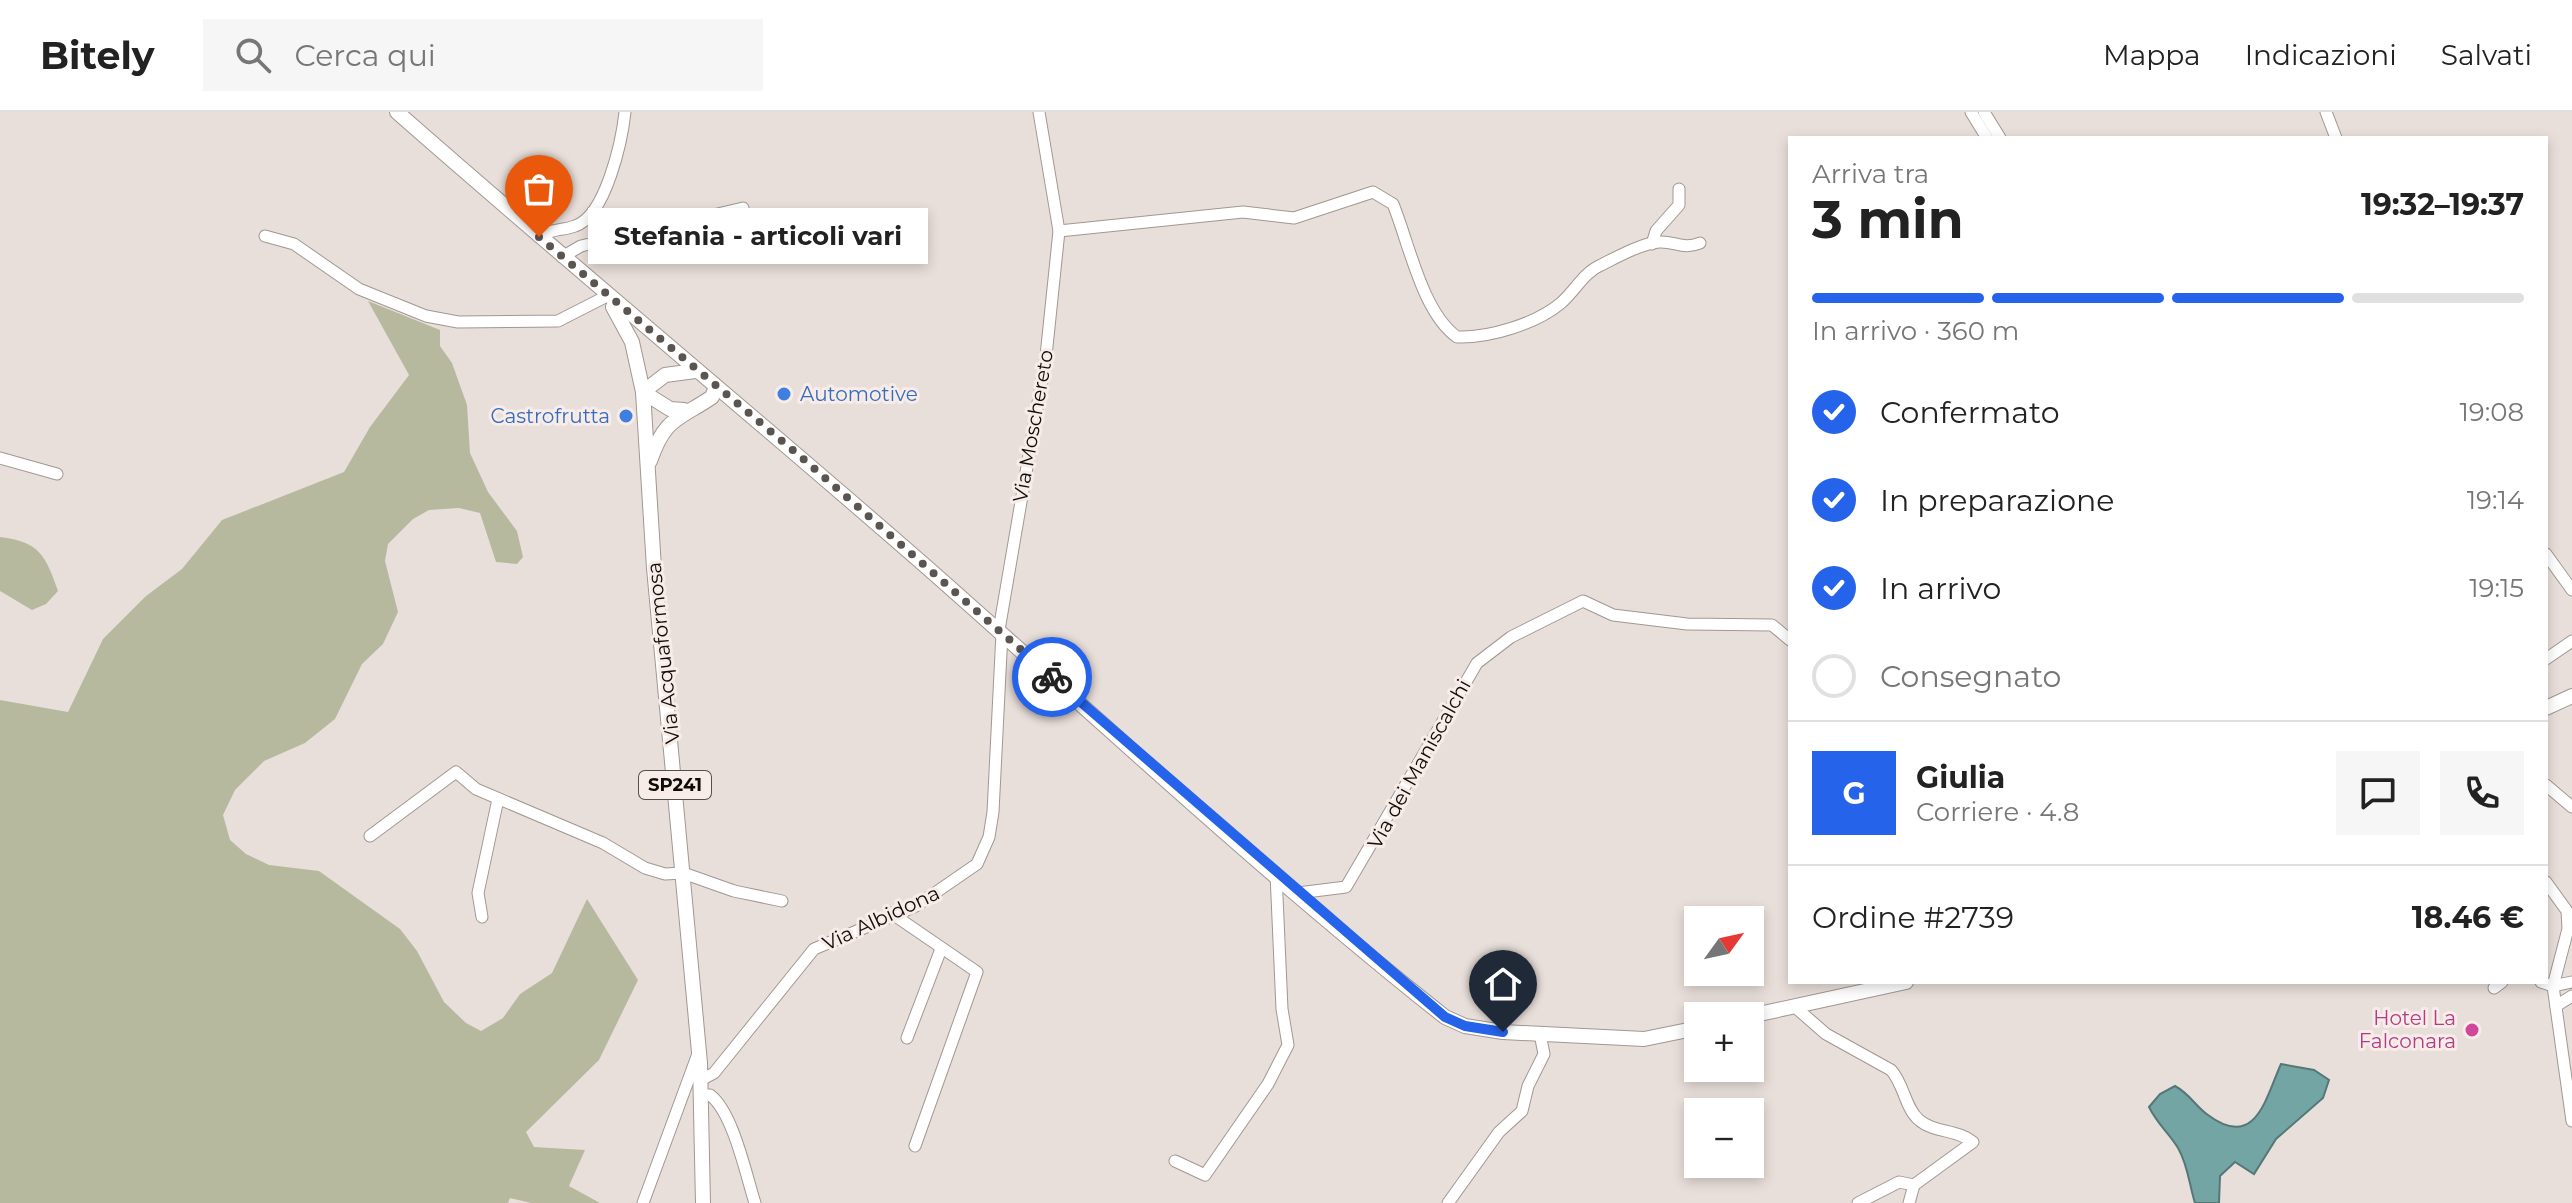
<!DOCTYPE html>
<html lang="it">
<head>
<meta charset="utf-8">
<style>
	body { margin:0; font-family:Montserrat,sans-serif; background:#f6f6f6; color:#222; height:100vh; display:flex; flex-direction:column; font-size:30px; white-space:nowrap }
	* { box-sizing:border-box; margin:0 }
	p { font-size:26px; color:#767676 }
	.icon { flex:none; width:44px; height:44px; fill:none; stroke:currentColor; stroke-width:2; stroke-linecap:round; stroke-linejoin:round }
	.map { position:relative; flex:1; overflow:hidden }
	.details { position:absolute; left:1788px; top:24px; width:760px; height:848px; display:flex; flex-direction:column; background:#fff; border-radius:0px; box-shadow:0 4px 12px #0003 }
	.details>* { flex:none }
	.needle { width:52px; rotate:57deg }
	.buttons { position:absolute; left:1684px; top:794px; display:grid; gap:16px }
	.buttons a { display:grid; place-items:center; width:80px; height:80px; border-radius:0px; background:#fff; box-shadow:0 4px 12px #0003; font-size:40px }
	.pin { position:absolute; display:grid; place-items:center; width:68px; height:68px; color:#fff; margin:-82px -34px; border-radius:50% 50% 50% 0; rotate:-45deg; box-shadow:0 0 8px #0007 }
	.pin .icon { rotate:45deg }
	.courier { position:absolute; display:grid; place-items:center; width:80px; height:80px; margin:-40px; border:6px solid #2563eb; border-radius:50%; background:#fff; color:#222; box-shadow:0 2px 10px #0007 }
	.bubble { position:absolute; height:56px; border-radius:0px; background:#fff; box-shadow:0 4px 12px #0003; font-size:26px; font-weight:700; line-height:56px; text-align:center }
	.head em { font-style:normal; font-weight:700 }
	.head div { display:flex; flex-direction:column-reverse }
	.head { display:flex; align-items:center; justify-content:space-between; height:136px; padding:0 24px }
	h1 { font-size:52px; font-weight:700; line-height:60px }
	.bar { display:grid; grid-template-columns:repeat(4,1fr); gap:12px 8px; align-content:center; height:96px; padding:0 24px }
	.bar i { height:10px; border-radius:6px; background:#e0e0e0 }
	.bar .on { background:#2563eb }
	.bar p { grid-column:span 4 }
	.line { display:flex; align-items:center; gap:20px; padding:0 24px; border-top:2px solid #e0e0e0 }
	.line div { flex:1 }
	.round { display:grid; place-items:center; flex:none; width:84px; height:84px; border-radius:0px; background:#f6f6f6 }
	ol { padding:0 24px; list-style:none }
	li { display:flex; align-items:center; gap:24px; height:88px }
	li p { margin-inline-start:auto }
	li .icon { padding:8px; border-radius:50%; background:#2563eb; color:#fff; stroke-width:4 }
	li:last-child { color:#767676 }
	li i { width:44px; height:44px; border:4px solid #e0e0e0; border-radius:50% }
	header { display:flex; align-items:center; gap:48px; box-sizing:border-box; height:112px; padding:0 40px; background:#fff; border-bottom:2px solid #e0e0e0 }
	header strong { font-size:38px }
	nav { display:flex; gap:44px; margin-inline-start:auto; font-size:28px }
	.search { width:560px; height:72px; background:#f6f6f6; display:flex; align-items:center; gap:20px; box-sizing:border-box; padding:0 28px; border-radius:0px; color:#767676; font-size:30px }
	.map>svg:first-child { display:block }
</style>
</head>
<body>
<header>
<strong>Bitely</strong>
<div class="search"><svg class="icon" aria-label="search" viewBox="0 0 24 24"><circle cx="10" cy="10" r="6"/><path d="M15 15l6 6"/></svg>Cerca qui</div>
<nav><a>Mappa</a><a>Indicazioni</a><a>Salvati</a></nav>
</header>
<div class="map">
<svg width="2572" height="1091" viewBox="0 0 2572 1091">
	<rect width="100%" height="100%" fill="#e9dfda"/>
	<!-- green -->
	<g fill="#b7b99f">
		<path d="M368,189L440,218V234L452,251L467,293L470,341L488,380L517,419L523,445L517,452L496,450L480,401L459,396L429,398L413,407L388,432L385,449L398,500L383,532L362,552L335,607L305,631L264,649L235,678L223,703L230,728L246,742L269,753L319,759L400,817L417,839L444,890L466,911L481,919L503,906L520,882L552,861L587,787L638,868L599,948L526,1020L534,1035L585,1038L569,1074L600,1091H531L510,1086L508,1091H0V588L68,600L103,527L146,484L182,457L222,408L344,360L370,315L409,263Z"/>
		<path d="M0,425C40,430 45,443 58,479L46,492L32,498L0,479Z"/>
	</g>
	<!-- water -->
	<path fill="#73a5a5" stroke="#557776" stroke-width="2" d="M2281,952L2314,958L2329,968L2323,986L2276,1027L2254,1062L2235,1050L2220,1064L2219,1091H2195C2189,1072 2188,1053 2178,1036C2169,1021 2158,1013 2149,995L2160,982L2175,974C2190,982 2195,994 2208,1003C2256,1039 2266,985 2281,952Z"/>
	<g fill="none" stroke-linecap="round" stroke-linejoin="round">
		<defs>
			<g id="minor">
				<path d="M1971,0L1987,26"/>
				<path d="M1984,0L2000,26"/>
				<path d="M2326,0L2336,26"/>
				<path d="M1059,119L1243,100L1294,106L1373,80L1393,92C1409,131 1422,200 1457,225C1489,226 1536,212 1561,191C1575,179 1584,160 1601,153C1617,145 1640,132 1659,130C1675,129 1683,138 1700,131"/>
				<path d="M265,124L294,132L359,177L426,204L458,210L558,209L607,184"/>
				<path d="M539,125C552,116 562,119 575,114C606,104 622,28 625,0"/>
				<path d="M1652,132L1656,119L1679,93V77"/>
				<path d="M562,145L581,134L743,96"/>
				<path d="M0,346L57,362"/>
				<path d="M2546,442L2572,478"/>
				<path d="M999,518L1046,244L1059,119L1039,0"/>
				<path d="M2546,547L2572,529"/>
				<path d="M2546,673L2572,695"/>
				<path d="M370,724L456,660L476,677L603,731L645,756L665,762L683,761L734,779L782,789"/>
				<path d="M2546,770L2567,799L2568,817L2553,874L2572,1009"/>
				<path d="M1298,781L1346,775L1477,551L1511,525L1583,489L1613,503L1687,512L1772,513L1790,528"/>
				<path d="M891,801L977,860L915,1034"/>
				<path d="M482,805L478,781L498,687"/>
				<path d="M2541,870L2553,874L2572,870"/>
				<path d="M2494,876L2502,870"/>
				<path d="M2556,894L2572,884"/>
				<path d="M1795,895L1826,922L1891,958C1904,972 1905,996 1919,1008C1934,1021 1957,1017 1973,1030L1914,1073L1909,1091"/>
				<path d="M907,926L941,837"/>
				<path d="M701,968L714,961L814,837L916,794L977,752L989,725L993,700L1002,521"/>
				<path d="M701,983H710C733,1000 746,1063 755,1091"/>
				<path d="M1175,1049L1205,1063L1268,972L1288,933L1282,897L1276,762"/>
				<path d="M643,1091L699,939"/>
				<path d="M1448,1091L1499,1020L1522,999L1528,974L1544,942L1540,922"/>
				<path d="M1858,1091L1899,1070L1914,1073"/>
			</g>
			<g id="major">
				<path d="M397,0C573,155 754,304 930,458C1100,608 1267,764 1445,905L1465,914L1503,920L1644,927L1698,916"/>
				<path d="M613,195L632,230L643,280L654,456L700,951L703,1091"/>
				<path d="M643,280L665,263L695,259"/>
				<path d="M643,280L670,297L684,298"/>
				<path d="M650,349C665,305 678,308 712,285L716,275"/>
				<path d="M2546,596L2572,584"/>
				<path d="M1750,904L1906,870"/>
			</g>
		</defs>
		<!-- minor casing -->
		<use href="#minor" stroke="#a19793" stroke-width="13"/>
		<!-- major casing -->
		<use href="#major" stroke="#a19793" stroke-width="16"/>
		<!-- minor -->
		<use href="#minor" stroke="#fff" stroke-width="11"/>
		<!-- major -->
		<use href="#major" stroke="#fff" stroke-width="14"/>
	</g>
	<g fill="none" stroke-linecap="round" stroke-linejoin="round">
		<!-- done -->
		<path stroke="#5b5552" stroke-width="8" stroke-dasharray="0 14.4" d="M539,125L800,344L1052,565"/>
		<!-- route -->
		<path stroke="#2563eb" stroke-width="10" d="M1052,565L1445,905L1465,914L1503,920"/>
	</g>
	<!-- markers -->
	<g fill="#3f7fe0" stroke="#f7ece8" stroke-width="3">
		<circle cx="784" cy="282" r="8"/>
		<circle cx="626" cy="304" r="8"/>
	</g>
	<circle fill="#d1479c" stroke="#f7ece8" stroke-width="3" cx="2472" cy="918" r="8"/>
	<g text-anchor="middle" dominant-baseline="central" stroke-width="6" stroke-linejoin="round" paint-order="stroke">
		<!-- shield labels -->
		<rect fill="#f7ece8" stroke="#544e4c" stroke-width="2" x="639" y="659" width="72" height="28" rx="6"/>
		<g font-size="18" font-weight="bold" fill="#0e0b09">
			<text x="675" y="673">SP241</text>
		</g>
		<!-- shop labels -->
		<g font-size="20" fill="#366cbe" stroke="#f7ece8" text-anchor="start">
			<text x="800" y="282">Automotive</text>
			<text x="610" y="304" text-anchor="end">Castrofrutta</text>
		</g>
		<!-- street labels -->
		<g font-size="20" fill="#0e0b09" stroke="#f7ece8">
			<text transform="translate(1033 314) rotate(-80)">Via Moschereto</text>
			<text transform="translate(663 541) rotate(-96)">Via Acquaformosa</text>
			<text transform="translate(1419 652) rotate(-61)">Via dei Maniscalchi</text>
			<text transform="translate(881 806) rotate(-25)">Via Albidona</text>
		</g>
		<!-- hotel labels -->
		<g font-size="20" fill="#b23c85" stroke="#f7ece8" text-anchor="end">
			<text x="2456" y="906">Hotel La<tspan x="2456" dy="23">Falconara</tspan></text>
		</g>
	</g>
</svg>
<div class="buttons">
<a><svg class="needle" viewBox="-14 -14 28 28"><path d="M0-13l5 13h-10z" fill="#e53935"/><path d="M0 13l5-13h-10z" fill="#767676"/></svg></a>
<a>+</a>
<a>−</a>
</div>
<div class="pin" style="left:539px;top:125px;background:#ea580c"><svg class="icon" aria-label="bag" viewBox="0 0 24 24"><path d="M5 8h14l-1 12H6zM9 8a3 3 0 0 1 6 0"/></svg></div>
<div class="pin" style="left:1503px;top:920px;background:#1f2937"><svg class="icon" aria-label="home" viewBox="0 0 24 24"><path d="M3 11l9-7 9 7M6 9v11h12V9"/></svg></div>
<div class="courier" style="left:1052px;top:565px"><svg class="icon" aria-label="bike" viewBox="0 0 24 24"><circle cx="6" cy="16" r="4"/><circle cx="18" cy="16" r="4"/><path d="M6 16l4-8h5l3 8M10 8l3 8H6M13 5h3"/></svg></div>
<div class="bubble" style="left:588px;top:96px;width:340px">Stefania - articoli vari</div>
<section class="details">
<div class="head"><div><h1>3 min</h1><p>Arriva tra</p></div><em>19:32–19:37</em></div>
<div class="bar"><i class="on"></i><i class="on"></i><i class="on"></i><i></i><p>In arrivo · 360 m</p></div>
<ol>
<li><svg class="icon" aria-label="check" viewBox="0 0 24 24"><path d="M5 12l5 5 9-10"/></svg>Confermato<p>19:08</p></li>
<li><svg class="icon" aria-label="check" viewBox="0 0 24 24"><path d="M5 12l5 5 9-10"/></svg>In preparazione<p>19:14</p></li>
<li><svg class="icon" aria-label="check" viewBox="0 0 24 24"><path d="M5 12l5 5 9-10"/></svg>In arrivo<p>19:15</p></li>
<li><i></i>Consegnato</li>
</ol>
<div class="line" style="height:144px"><b class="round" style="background:#2563eb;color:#fff">G</b><div><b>Giulia</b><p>Corriere · 4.8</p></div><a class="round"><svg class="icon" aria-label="chat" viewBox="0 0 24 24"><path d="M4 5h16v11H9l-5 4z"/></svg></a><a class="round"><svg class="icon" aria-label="phone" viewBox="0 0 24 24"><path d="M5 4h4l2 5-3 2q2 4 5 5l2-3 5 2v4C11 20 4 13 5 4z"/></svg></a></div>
<div class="line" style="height:104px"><div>Ordine #2739</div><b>18.46 €</b></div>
</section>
</div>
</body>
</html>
